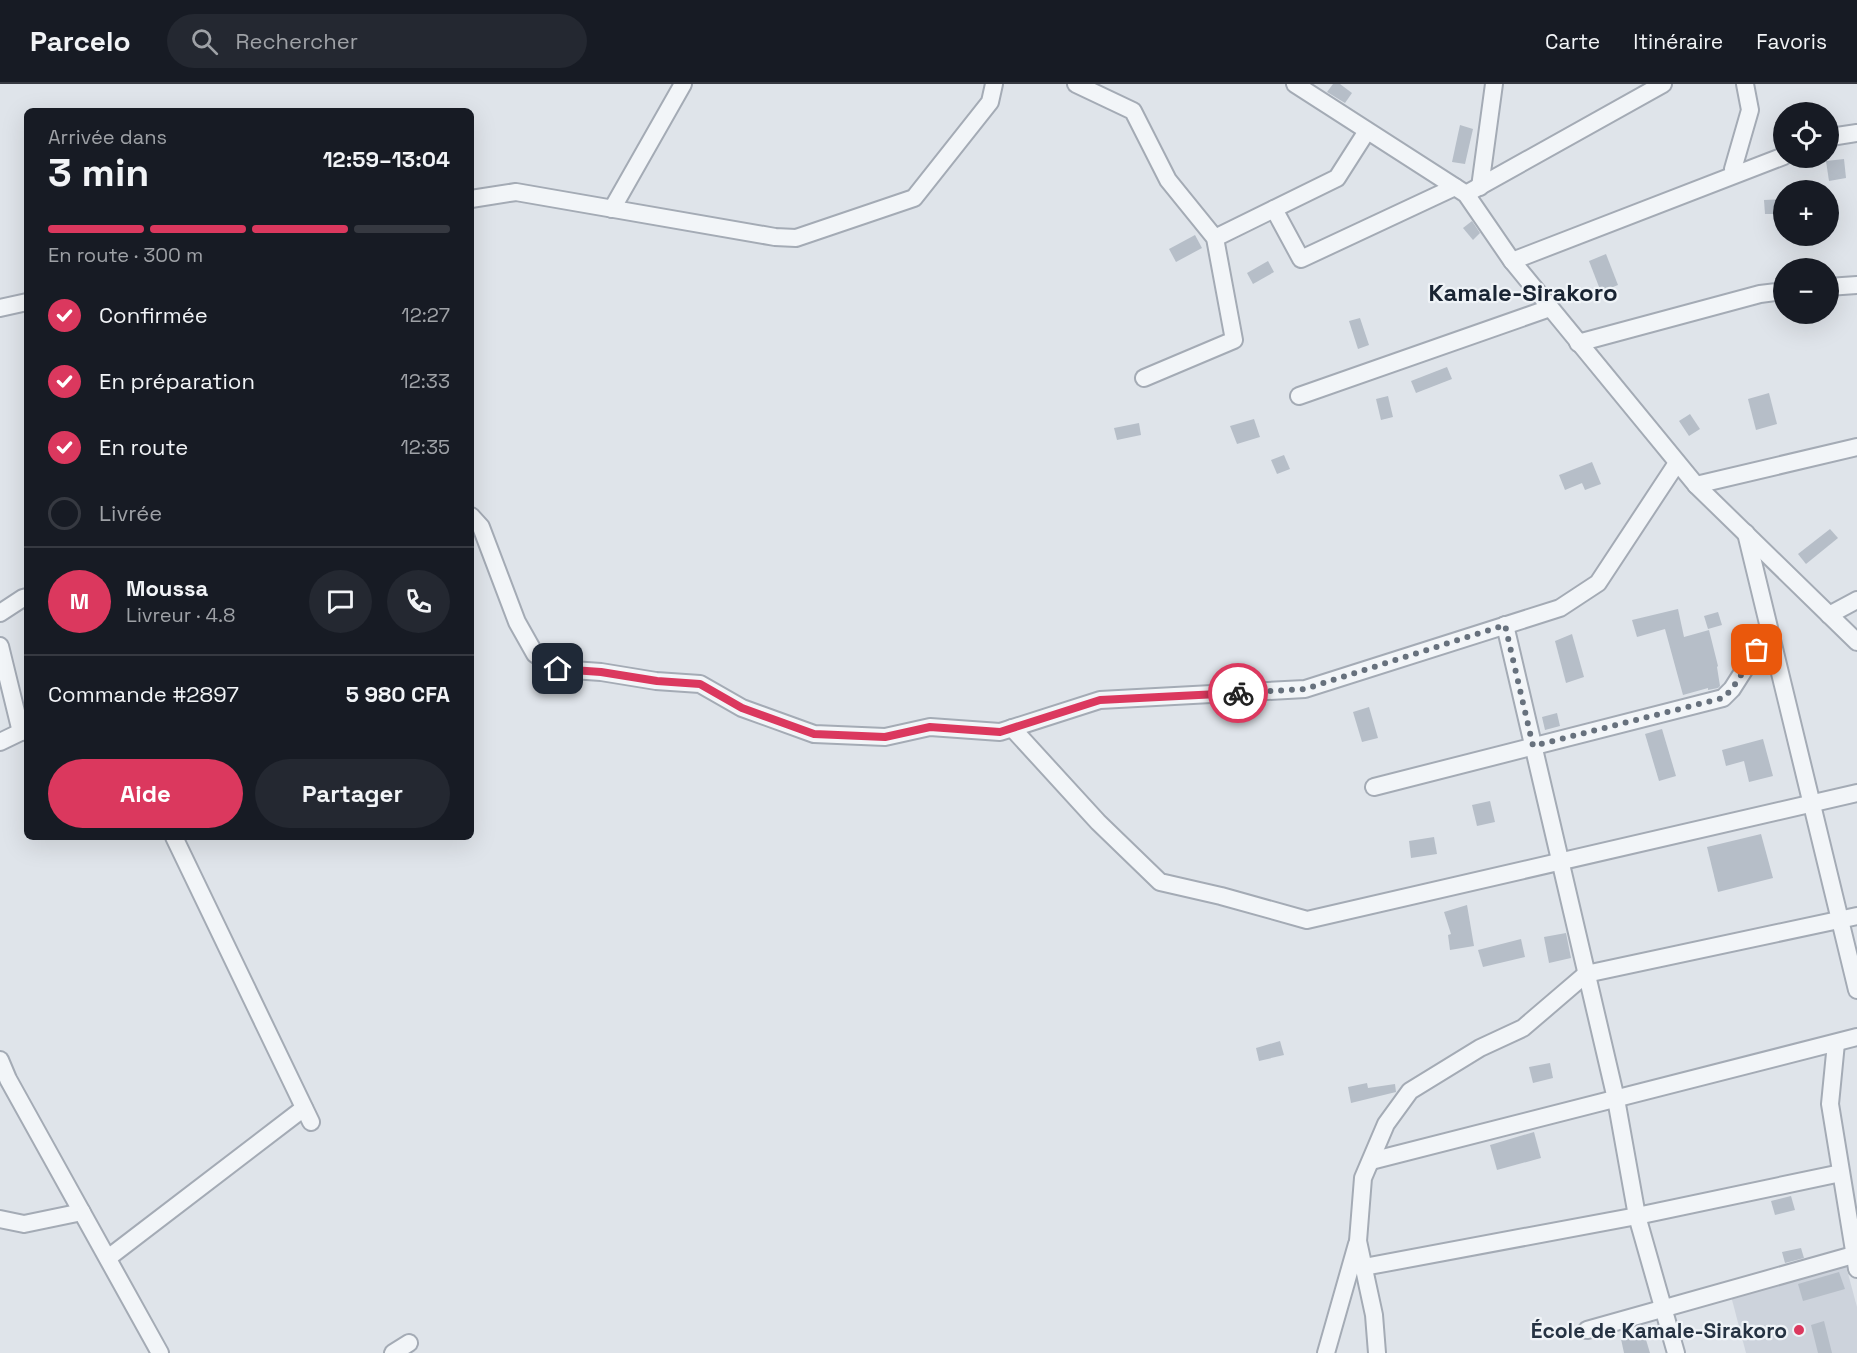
<!DOCTYPE html>
<html lang="fr">
<head>
<meta charset="utf-8">
<style>
	body { margin:0; font-family:"Space Grotesk",sans-serif; background:#242831; color:#f1f3f6; height:100vh; display:flex; flex-direction:column; font-size:22px; white-space:nowrap }
	* { box-sizing:border-box; margin:0 }
	p { font-size:20px; color:#9ea1a6 }
	.icon { flex:none; width:33px; height:33px; fill:none; stroke:currentColor; stroke-width:2; stroke-linecap:round; stroke-linejoin:round }
	.map { position:relative; flex:1; overflow:hidden }
	.sheet { position:absolute; left:24px; top:24px; width:450px; height:732px; display:flex; flex-direction:column; background:#171b24; border-radius:9px; box-shadow:0 6px 24px #0002 }
	.sheet>* { flex:none }
	.tools { position:absolute; left:1773px; top:18px; display:grid; gap:12px }
	.tools a { display:grid; place-items:center; width:66px; height:66px; border-radius:50%; background:#171b24; box-shadow:0 6px 24px #0002; font-size:30px }
	.pin { position:absolute; display:grid; place-items:center; width:51px; height:51px; color:#fff; margin:-26px; border-radius:12px; box-shadow:0 3px 9px #0006 }
	.courier { position:absolute; display:grid; place-items:center; width:60px; height:60px; margin:-30px; border:4px solid #db385e; border-radius:50%; background:#fff; color:#222; box-shadow:0 2px 8px #0007 }
	.headline em { font-style:normal; font-weight:800 }
	.headline div { display:flex; flex-direction:column-reverse }
	.headline { display:flex; align-items:center; justify-content:space-between; height:102px; padding:0 24px }
	h1 { font-size:39px; font-weight:800; line-height:45px }
	.bar { display:grid; grid-template-columns:repeat(4,1fr); gap:9px 6px; align-content:center; height:72px; padding:0 24px }
	.bar i { height:8px; border-radius:4px; background:#363941 }
	.bar .current { background:#db385e }
	.bar p { grid-column:span 4 }
	.line { display:flex; align-items:center; gap:15px; padding:0 24px; border-top:2px solid #363941 }
	.line div { flex:1 }
	.round { display:grid; place-items:center; flex:none; width:63px; height:63px; border-radius:32px; background:#242831 }
	ol { padding:0 24px; list-style:none }
	li { display:flex; align-items:center; gap:18px; height:66px }
	li p { margin-inline-start:auto }
	li .icon { padding:6px; border-radius:50%; background:#db385e; color:#fff; stroke-width:4 }
	li:last-child { color:#9ea1a6 }
	li i { width:33px; height:33px; border:3px solid #363941; border-radius:50% }
	.button { display:flex; gap:12px; margin-top:auto; padding:12px 24px }
	.button a { flex:1; height:69px; border-radius:36px; background:#db385e; color:#fff; font-size:24px; font-weight:800; line-height:69px; text-align:center }
	.button a+a { background:#242831; color:#f1f3f6 }
	header { display:flex; align-items:center; gap:36px; box-sizing:border-box; height:84px; padding:0 30px; background:#171b24; border-bottom:2px solid #363941 }
	header strong { font-size:28px }
	nav { display:flex; gap:33px; margin-inline-start:auto; font-size:21px }
	.search { width:420px; height:54px; background:#242831; display:flex; align-items:center; gap:15px; box-sizing:border-box; padding:0 21px; border-radius:33px; color:#9ea1a6; font-size:22px }
	.map>svg:first-child { display:block }
</style>
</head>
<body>
<header>
<strong>Parcelo</strong>
<div class="search"><svg class="icon" aria-label="search" viewBox="0 0 24 24"><circle cx="10" cy="10" r="6"/><path d="M15 15l6 6"/></svg>Rechercher</div>
<nav><a>Carte</a><a>Itinéraire</a><a>Favoris</a></nav>
</header>
<div class="map">
<svg width="1857" height="1269" viewBox="0 0 1857 1269">
	<rect width="100%" height="100%" fill="#dfe4ea"/>
	<!-- built -->
	<path fill="#cdd3dc" d="M1846,1182L1857,1223V1269H1746L1731,1212Z"/>
	<!-- building -->
	<g fill="#b6bec8">
		<path d="M1333,0H1340L1352,9L1345,19L1327,8Z"/>
		<path d="M1460,41L1473,45L1465,80L1452,78Z"/>
		<path d="M1844,75L1846,94L1829,97L1826,77Z"/>
		<path d="M1784,115V130H1765L1764,116Z"/>
		<path d="M1472,137L1480,149L1473,156L1463,144Z"/>
		<path d="M1195,151L1202,164L1176,178L1169,165Z"/>
		<path d="M1606,170L1618,201L1601,208L1589,177Z"/>
		<path d="M1268,177L1274,188L1253,200L1247,189Z"/>
		<path d="M1360,234L1369,261L1358,265L1349,237Z"/>
		<path d="M1447,283L1452,295L1416,309L1411,297Z"/>
		<path d="M1769,309L1777,340L1756,346L1748,315Z"/>
		<path d="M1388,312L1393,333L1381,336L1376,315Z"/>
		<path d="M1690,330L1700,345L1689,352L1679,337Z"/>
		<path d="M1254,335L1260,353L1237,360L1230,342Z"/>
		<path d="M1139,339L1141,351L1117,356L1114,344Z"/>
		<path d="M1284,371L1290,385L1277,390L1271,376Z"/>
		<path d="M1592,378L1601,400L1585,406L1582,399L1565,406L1559,391Z"/>
		<path d="M1830,445L1838,454L1806,480L1798,470Z"/>
		<path d="M1678,525L1684,553L1709,546L1718,582L1717,583L1720,602L1718,604L1708,606V604L1683,611L1665,545L1637,553L1632,536Z"/>
		<path d="M1718,528L1722,541L1708,545L1704,532Z"/>
		<path d="M1572,550L1584,593L1566,599L1555,557Z"/>
		<path d="M1369,623L1378,654L1362,658L1353,628Z"/>
		<path d="M1557,629L1560,642L1545,646L1542,633Z"/>
		<path d="M1662,645L1676,692L1659,697L1645,650Z"/>
		<path d="M1763,655L1773,692L1749,698L1744,677L1726,682L1722,666Z"/>
		<path d="M1490,717L1495,738L1477,742L1472,721Z"/>
		<path d="M1761,750L1773,794L1718,808L1707,763Z"/>
		<path d="M1434,753L1437,770L1411,774L1409,757Z"/>
		<path d="M1467,821L1474,862L1450,866L1448,851L1451,850L1444,828Z"/>
		<path d="M1566,849L1571,874L1549,879L1544,853Z"/>
		<path d="M1521,855L1525,873L1483,883L1478,866Z"/>
		<path d="M1280,957L1284,971L1259,977L1256,964Z"/>
		<path d="M1550,979L1553,994L1533,999L1529,983Z"/>
		<path d="M1367,999L1368,1004L1395,1000L1396,1008L1351,1019L1348,1003Z"/>
		<path d="M1534,1048L1541,1074L1497,1086L1490,1061Z"/>
		<path d="M1791,1112L1795,1126L1775,1131L1771,1117Z"/>
		<path d="M1801,1164L1804,1174L1785,1179L1782,1168Z"/>
		<path d="M1839,1188L1845,1205L1803,1217L1798,1200Z"/>
		<path d="M1824,1237L1832,1269H1818L1811,1241Z"/>
		<path d="M1644,1249L1650,1269H1624L1621,1255Z"/>
	</g>
	<g fill="none" stroke-linecap="round" stroke-linejoin="round">
		<defs>
			<g id="minor">
				<path d="M1076,0L1133,27L1168,96L1215,154L1234,256L1144,294"/>
				<path d="M1295,0L1466,110L1512,177L1696,401L1857,558"/>
				<path d="M1828,55L1837,52L1857,49"/>
				<path d="M1733,85L1750,26L1745,0"/>
				<path d="M1480,103L1494,0"/>
				<path d="M1466,110L1663,0"/>
				<path d="M471,115L516,108L775,153L796,154L914,114L990,18L994,0"/>
				<path d="M612,125L683,0"/>
				<path d="M1274,125L1301,175L1455,103"/>
				<path d="M1215,154L1337,94L1367,47"/>
				<path d="M1512,177L1784,72"/>
				<path d="M1828,203L1857,201"/>
				<path d="M0,224L27,218"/>
				<path d="M1578,259L1760,210L1784,207"/>
				<path d="M1299,312L1550,224"/>
				<path d="M1696,401L1857,363"/>
				<path d="M471,432L481,443L517,538L535,570L558,585L601,588L656,597L700,600L742,624L814,650L885,653L930,643L1000,648L1100,616L1305,605L1560,524L1598,499L1677,379"/>
				<path d="M1746,449L1857,906"/>
				<path d="M0,529L23,514L27,513"/>
				<path d="M1829,531L1857,516"/>
				<path d="M1505,541L1616,1015L1637,1132L1676,1269"/>
				<path d="M0,562L21,648"/>
				<path d="M1012,644L1098,738L1160,798L1221,812L1307,836L1857,709"/>
				<path d="M0,658L27,645"/>
				<path d="M1374,703L1723,614L1732,605L1769,547"/>
				<path d="M174,753L311,1038"/>
				<path d="M1836,959L1830,1020L1857,1185"/>
				<path d="M0,976L8,995L160,1269"/>
				<path d="M1371,1077L1857,953"/>
				<path d="M0,1135L24,1140L82,1128"/>
				<path d="M108,1174L304,1024"/>
				<path d="M1364,1183L1637,1132L1841,1089"/>
				<path d="M1587,1246L1857,1170"/>
				<path d="M393,1269L409,1259"/>
				<path d="M1326,1269L1357,1160"/>
				<path d="M1377,1269L1374,1231L1358,1157L1363,1094L1386,1040L1410,1007L1480,964L1523,944L1586,890L1857,832"/>
			</g>
		</defs>
		<!-- minor casing -->
		<use href="#minor" stroke="#a4abb5" stroke-width="20"/>
		<!-- minor -->
		<use href="#minor" stroke="#f2f5f8" stroke-width="16"/>
	</g>
	<g fill="none" stroke-linecap="round" stroke-linejoin="round">
		<!-- done -->
		<path stroke="#67717d" stroke-width="6" stroke-dasharray="0 10.8" d="M1238,609L1305,605L1505,541L1533,662L1723,614L1732,605L1757,566"/>
		<!-- route -->
		<path stroke="#db385e" stroke-width="8" d="M558,585L601,588L657,597L700,600L742,624L814,650L885,653L930,643L1000,648L1100,616L1238,609"/>
	</g>
	<!-- markers -->
	<circle fill="#db385e" stroke="#eff3f7" stroke-width="2" cx="1799" cy="1246" r="6"/>
	<g text-anchor="middle" dominant-baseline="central" stroke-width="4.5" stroke-linejoin="round" paint-order="stroke">
		<!-- poi labels -->
		<g font-size="21" font-weight="bold" fill="#263343" stroke="#eff3f7" text-anchor="end">
			<text x="1787" y="1246">École de Kamale-Sirakoro</text>
		</g>
		<!-- quarter labels -->
		<g font-size="24" font-weight="bold" fill="#192433" stroke="#eff3f7">
			<text x="1523" y="208">Kamale-Sirakoro</text>
		</g>
	</g>
</svg>
<div class="tools">
<a><svg class="icon" aria-label="locate" viewBox="0 0 24 24"><circle cx="12" cy="12" r="6"/><path d="M12 2v4M12 18v4M2 12h4M18 12h4"/></svg></a>
<a>+</a>
<a>−</a>
</div>
<div class="pin" style="left:1757px;top:566px;background:#ea580c"><svg class="icon" aria-label="bag" viewBox="0 0 24 24"><path d="M5 8h14l-1 12H6zM9 8a3 3 0 0 1 6 0"/></svg></div>
<div class="pin" style="left:558px;top:585px;background:#1f2937"><svg class="icon" aria-label="home" viewBox="0 0 24 24"><path d="M3 11l9-7 9 7M6 9v11h12V9"/></svg></div>
<div class="courier" style="left:1238px;top:609px"><svg class="icon" aria-label="bike" viewBox="0 0 24 24"><circle cx="6" cy="16" r="4"/><circle cx="18" cy="16" r="4"/><path d="M6 16l4-8h5l3 8M10 8l3 8H6M13 5h3"/></svg></div>
<section class="sheet">
<div class="headline"><div><h1>3 min</h1><p>Arrivée dans</p></div><em>12:59–13:04</em></div>
<div class="bar"><i class="current"></i><i class="current"></i><i class="current"></i><i></i><p>En route · 300 m</p></div>
<ol>
<li><svg class="icon" aria-label="check" viewBox="0 0 24 24"><path d="M5 12l5 5 9-10"/></svg>Confirmée<p>12:27</p></li>
<li><svg class="icon" aria-label="check" viewBox="0 0 24 24"><path d="M5 12l5 5 9-10"/></svg>En préparation<p>12:33</p></li>
<li><svg class="icon" aria-label="check" viewBox="0 0 24 24"><path d="M5 12l5 5 9-10"/></svg>En route<p>12:35</p></li>
<li><i></i>Livrée</li>
</ol>
<div class="line" style="height:108px"><b class="round" style="background:#db385e;color:#fff">M</b><div><b>Moussa</b><p>Livreur · 4.8</p></div><a class="round"><svg class="icon" aria-label="chat" viewBox="0 0 24 24"><path d="M4 5h16v11H9l-5 4z"/></svg></a><a class="round"><svg class="icon" aria-label="phone" viewBox="0 0 24 24"><path d="M5 4h4l2 5-3 2q2 4 5 5l2-3 5 2v4C11 20 4 13 5 4z"/></svg></a></div>
<div class="line" style="height:78px"><div>Commande #2897</div><b>5 980 CFA</b></div>
<div class="button"><a>Aide</a><a>Partager</a></div>
</section>
</div>
</body>
</html>
